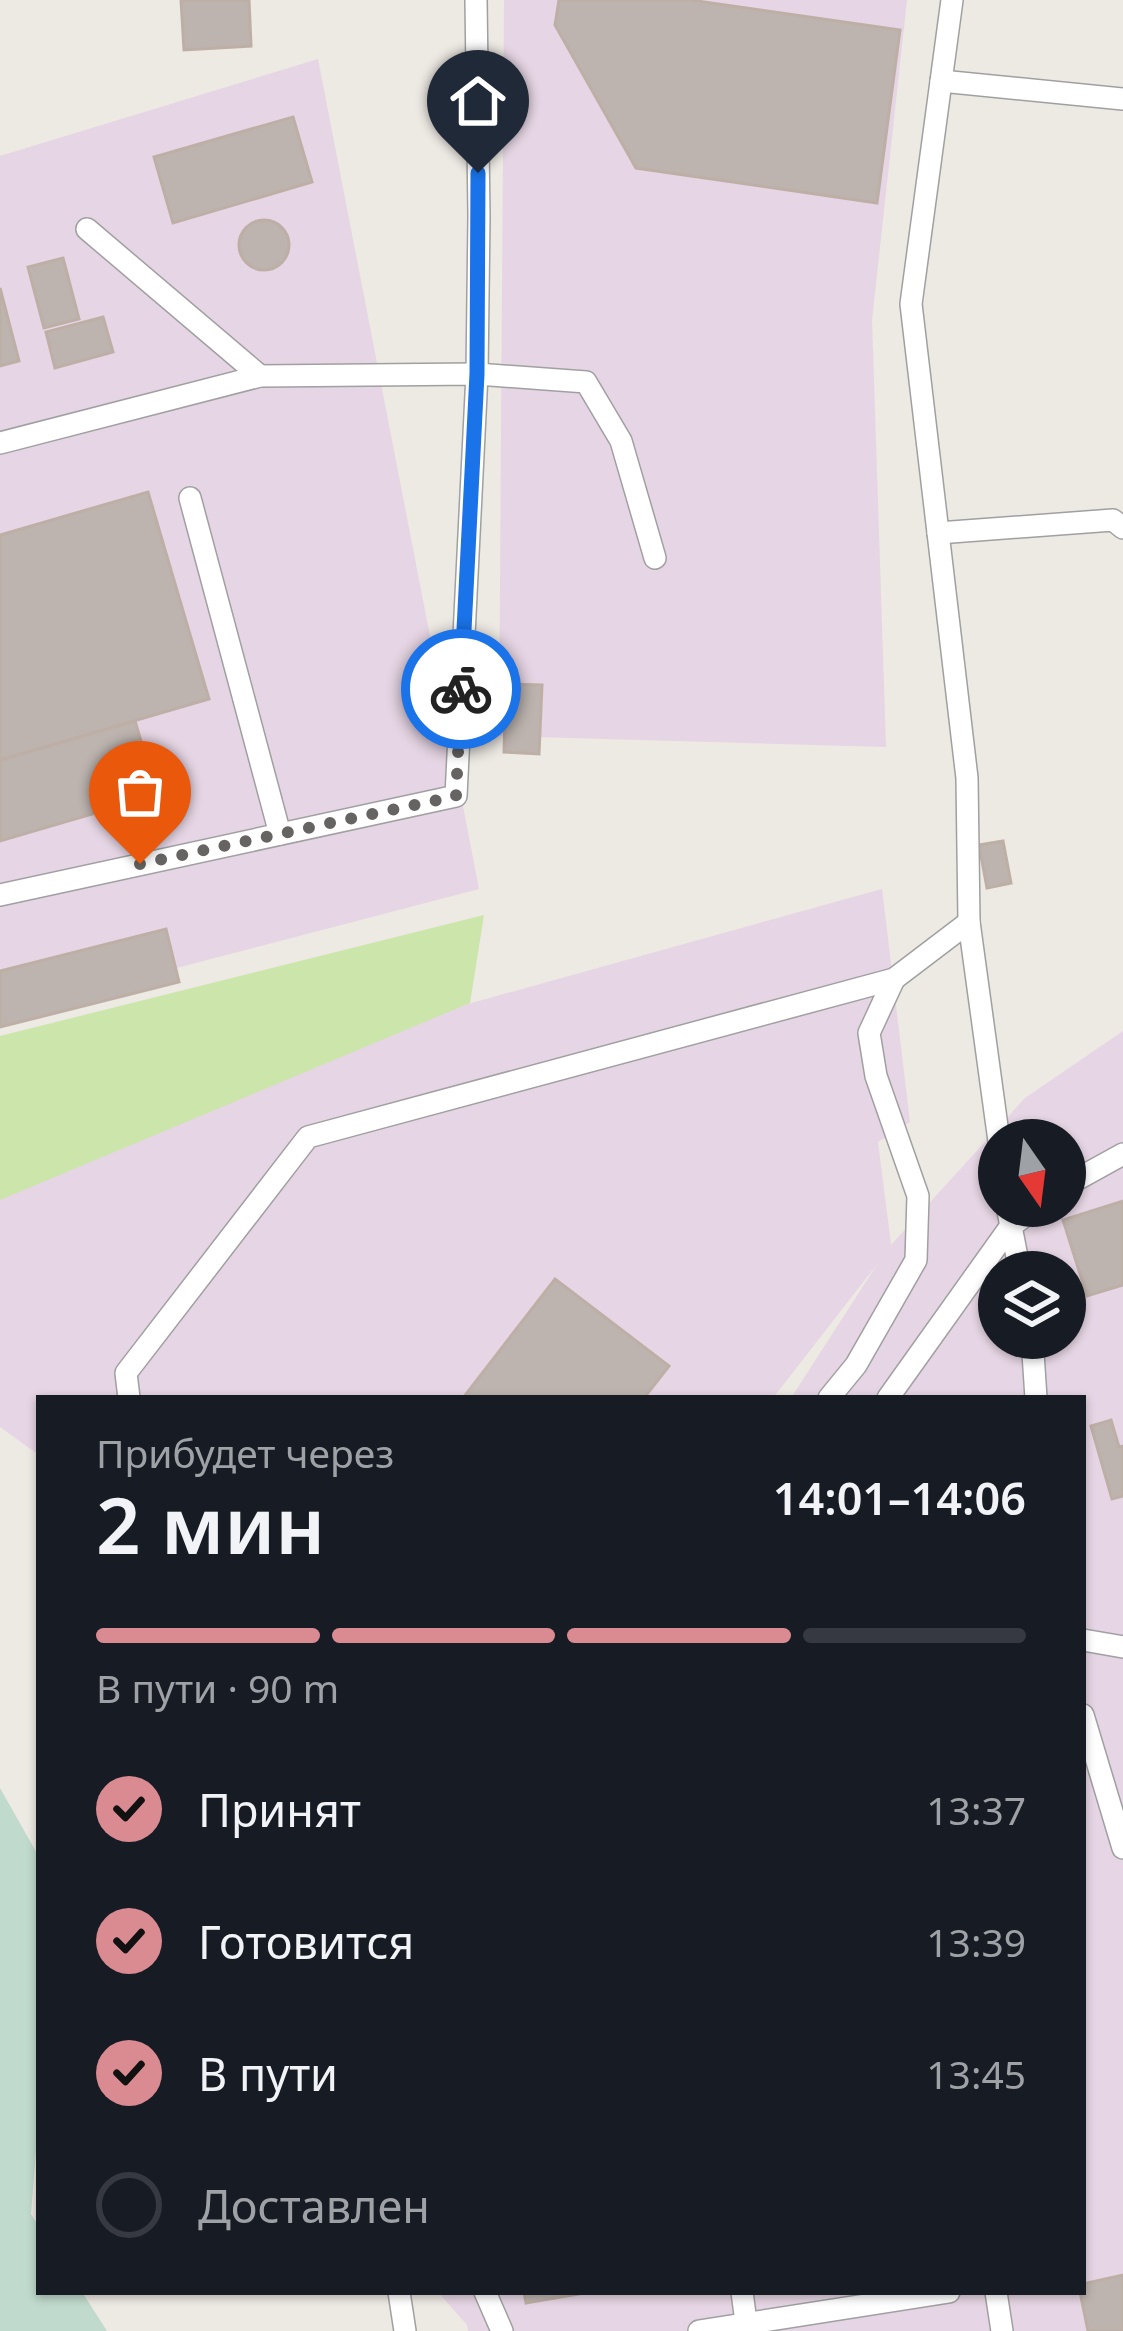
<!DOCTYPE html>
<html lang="ru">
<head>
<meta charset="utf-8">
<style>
	body { margin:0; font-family:"Noto Sans",sans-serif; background:#20242c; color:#f1f3f6; height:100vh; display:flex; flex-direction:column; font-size:45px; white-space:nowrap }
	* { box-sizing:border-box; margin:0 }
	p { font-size:39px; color:#9ea1a6 }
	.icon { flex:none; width:66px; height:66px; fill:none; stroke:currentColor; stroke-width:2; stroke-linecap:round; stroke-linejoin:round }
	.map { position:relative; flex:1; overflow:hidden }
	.side { position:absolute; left:36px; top:1395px; width:1050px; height:900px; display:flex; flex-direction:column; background:#171b24; border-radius:0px; box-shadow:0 3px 9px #0004 }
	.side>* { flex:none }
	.needle { width:78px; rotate:166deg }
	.fabs { position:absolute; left:978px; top:1119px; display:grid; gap:24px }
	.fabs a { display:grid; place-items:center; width:108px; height:108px; border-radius:50%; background:#171b24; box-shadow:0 3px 9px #0004; font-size:60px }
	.pin { position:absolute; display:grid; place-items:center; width:102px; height:102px; color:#fff; margin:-123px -51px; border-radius:50% 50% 50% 0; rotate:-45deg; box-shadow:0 0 12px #0007 }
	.pin .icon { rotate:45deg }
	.courier { position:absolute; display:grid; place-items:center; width:120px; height:120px; margin:-60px; border:9px solid #1a73e8; border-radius:50%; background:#fff; color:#222; box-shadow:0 3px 15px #0007 }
	.overview em { font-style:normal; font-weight:600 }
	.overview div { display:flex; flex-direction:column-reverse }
	.overview { display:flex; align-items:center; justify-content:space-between; height:204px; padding:0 60px }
	h1 { font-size:78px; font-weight:600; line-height:90px }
	.bar { display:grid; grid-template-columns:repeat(4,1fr); gap:18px 12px; align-content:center; height:144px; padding:0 60px }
	.bar i { height:15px; border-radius:9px; background:#363941 }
	.bar .selected { background:#da8b92 }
	.bar p { grid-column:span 4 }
	ol { padding:0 60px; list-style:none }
	li { display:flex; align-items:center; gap:36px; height:132px }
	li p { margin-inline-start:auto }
	li .icon { padding:12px; border-radius:50%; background:#da8b92; color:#111; stroke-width:4 }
	li:last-child { color:#9ea1a6 }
	li i { width:66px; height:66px; border:6px solid #363941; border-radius:50% }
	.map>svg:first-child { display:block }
</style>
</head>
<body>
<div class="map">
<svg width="1123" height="2331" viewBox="0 0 1123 2331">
	<rect width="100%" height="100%" fill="#ede9e3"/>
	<!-- industrial -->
	<g fill="#e6d5e4" fill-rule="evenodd">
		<path d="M504,0H907L872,320L886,747L499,736Z"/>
		<path d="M318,59L479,889L0,1014V156Z"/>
		<path d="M882,889L910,1122L878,1142L891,1245L1025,1098L1123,1031V2331H468L467,2325L438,2292H1083V1398H791L878,1263L773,1398H39V1455L0,1427V1134ZM999,1140H1065V1206H999ZM999,1272H1065V1338H999Z"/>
	</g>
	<!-- grass -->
	<path fill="#cbe5ab" d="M484,915L470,1003L0,1200V1036Z"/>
	<!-- wetland -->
	<path fill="#c0dacd" d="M0,1788L39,1857V2112L31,2214L39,2227V2292H82L107,2331H0Z"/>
	<!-- building -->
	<g fill="#bdb4af" stroke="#beafa6" stroke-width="3">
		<path d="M181,0H249L251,46L184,50Z"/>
		<path d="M559,0H690L900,30L877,203L636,168L555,25Z"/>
		<path d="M293,117L312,182L173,223L154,157Z"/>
		<circle cx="264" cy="245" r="25"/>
		<path d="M63,258L79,319L44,328L28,267Z"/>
		<path d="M0,288L19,361L0,366Z"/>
		<path d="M103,317L113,352L55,368L46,332Z"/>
		<path d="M148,492L209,699L0,760V535Z"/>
		<path d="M506,684L542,685L539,754L504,752Z"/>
		<path d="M135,721L157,795L0,841V760Z"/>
		<path d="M1003,841L1011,883L987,888L979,845Z"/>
		<path d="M166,929L179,982L0,1027V971Z"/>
		<path d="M1123,1201V1285L1087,1296L1063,1220Z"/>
		<path d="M555,1279L669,1366L644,1398H463Z"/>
		<path d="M1111,1420L1119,1447L1123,1446V1496L1112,1499L1091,1426Z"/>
		<path d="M1123,2275V2331H1088L1080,2292H1083V2284Z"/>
		<path d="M524,2292H590L526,2303Z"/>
	</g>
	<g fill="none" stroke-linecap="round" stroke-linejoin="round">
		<defs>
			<g id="lane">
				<path d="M952,0L911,304L967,778L969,922L999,1141"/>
				<path d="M941,81L1123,99"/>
				<path d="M87,229L260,376"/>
				<path d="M0,443L260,376L477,374L586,382L621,441L655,558"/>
				<path d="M190,498L280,834"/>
				<path d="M938,533L1113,520L1123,528"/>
				<path d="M0,895L456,796L477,374L479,216L476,0"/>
				<path d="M1065,1186L1123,1154"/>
				<path d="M1007,1206L1020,1272"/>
				<path d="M1032,1338L1036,1398"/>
				<path d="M129,1398L126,1373L308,1137L894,979L969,922"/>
				<path d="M829,1398L856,1365L916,1260L918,1196L876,1076L869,1033L894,979"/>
				<path d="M888,1398L1010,1227L1038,1206"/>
				<path d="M1083,1640L1123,1647"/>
				<path d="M1083,1715L1123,1848"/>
				<path d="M399,2292L405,2331"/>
				<path d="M485,2292L502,2331"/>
				<path d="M742,2292L746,2322"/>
				<path d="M996,2292L1002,2331"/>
				<path d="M699,2331L949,2292"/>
			</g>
		</defs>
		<!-- lane casing -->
		<use href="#lane" stroke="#a0a0a0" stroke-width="24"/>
		<!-- lane -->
		<use href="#lane" stroke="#fff" stroke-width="21"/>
	</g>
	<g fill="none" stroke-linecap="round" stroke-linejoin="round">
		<!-- done -->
		<path stroke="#656462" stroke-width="12" stroke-dasharray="0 21.6" d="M140,864L456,796L461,689"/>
		<!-- route -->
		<path stroke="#1a73e8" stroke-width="15" d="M461,689L477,374L478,173"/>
	</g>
</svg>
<div class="fabs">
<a><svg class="needle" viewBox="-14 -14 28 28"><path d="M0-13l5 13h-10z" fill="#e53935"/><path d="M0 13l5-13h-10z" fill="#9ea1a6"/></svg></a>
<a><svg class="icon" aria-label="layers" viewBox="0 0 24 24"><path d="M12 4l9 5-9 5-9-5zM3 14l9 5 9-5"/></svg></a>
</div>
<div class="pin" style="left:140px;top:864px;background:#ea580c"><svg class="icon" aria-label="bag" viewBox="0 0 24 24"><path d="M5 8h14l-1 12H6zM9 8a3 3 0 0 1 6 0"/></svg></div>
<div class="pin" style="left:478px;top:173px;background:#1f2937"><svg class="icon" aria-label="home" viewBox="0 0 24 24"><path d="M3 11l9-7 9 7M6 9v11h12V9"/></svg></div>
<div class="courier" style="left:461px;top:689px"><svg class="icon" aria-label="bike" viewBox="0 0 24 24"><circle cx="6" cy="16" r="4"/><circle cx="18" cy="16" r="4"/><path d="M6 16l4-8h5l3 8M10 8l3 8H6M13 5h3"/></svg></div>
<section class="side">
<div class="overview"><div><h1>2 мин</h1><p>Прибудет через</p></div><em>14:01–14:06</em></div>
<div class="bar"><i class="selected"></i><i class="selected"></i><i class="selected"></i><i></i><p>В пути · 90 m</p></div>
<ol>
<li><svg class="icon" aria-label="check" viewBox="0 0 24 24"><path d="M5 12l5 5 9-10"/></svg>Принят<p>13:37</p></li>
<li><svg class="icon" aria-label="check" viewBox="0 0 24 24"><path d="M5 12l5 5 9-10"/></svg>Готовится<p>13:39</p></li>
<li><svg class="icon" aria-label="check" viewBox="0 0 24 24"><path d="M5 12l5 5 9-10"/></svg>В пути<p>13:45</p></li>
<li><i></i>Доставлен</li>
</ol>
</section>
</div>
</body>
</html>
